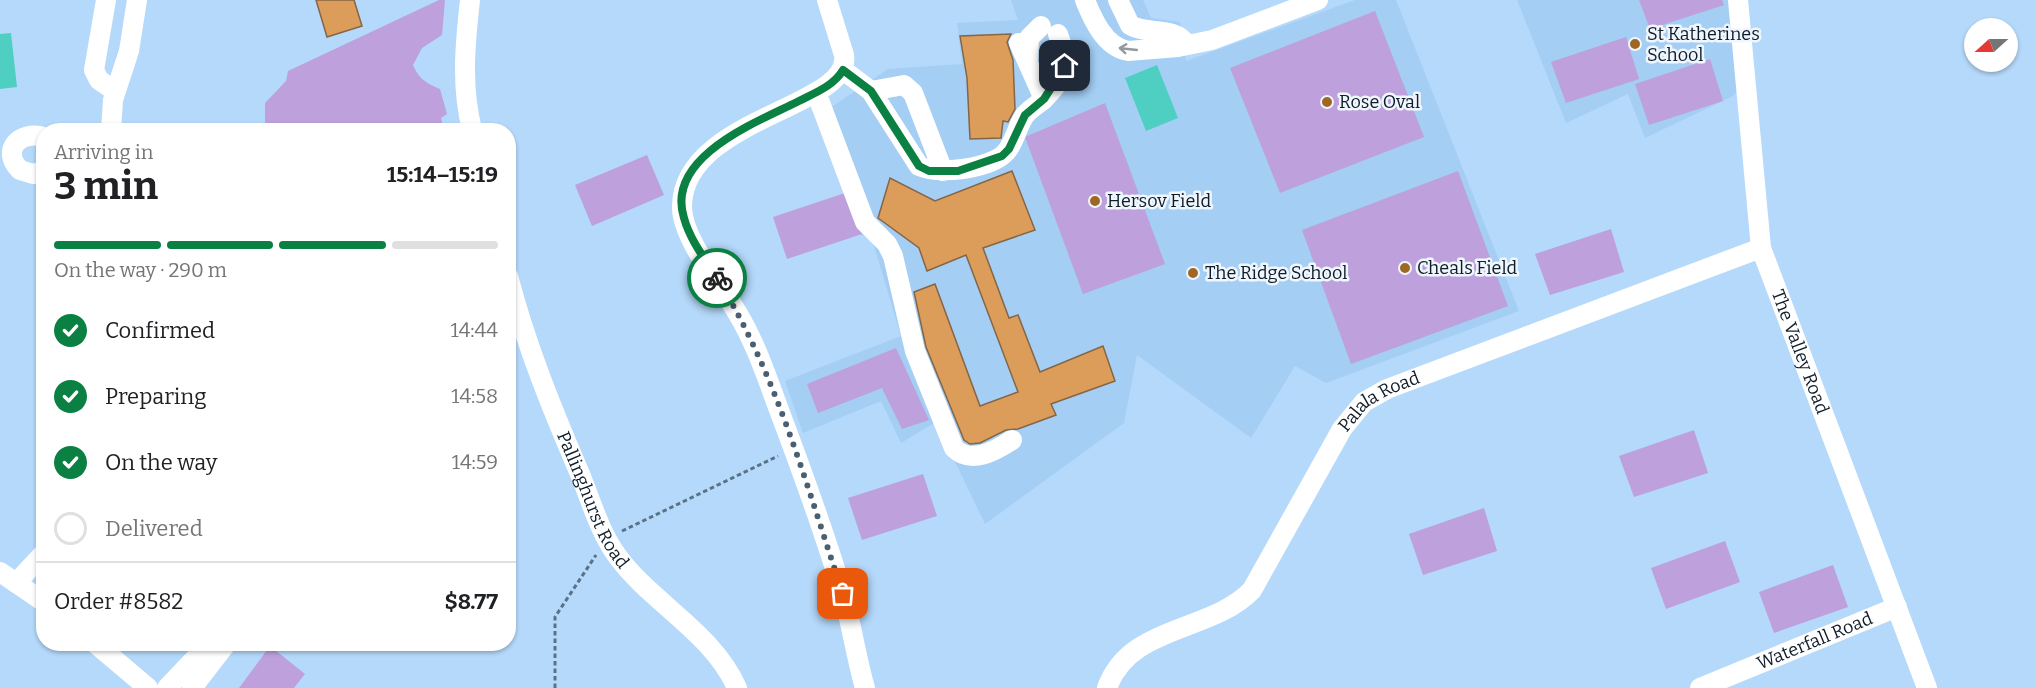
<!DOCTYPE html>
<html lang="en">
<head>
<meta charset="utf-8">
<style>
	body { margin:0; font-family:Bitter,serif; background:#f6f6f6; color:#202124; height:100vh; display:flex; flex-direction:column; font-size:22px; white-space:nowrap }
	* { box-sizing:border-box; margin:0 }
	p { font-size:20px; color:#757577 }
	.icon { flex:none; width:33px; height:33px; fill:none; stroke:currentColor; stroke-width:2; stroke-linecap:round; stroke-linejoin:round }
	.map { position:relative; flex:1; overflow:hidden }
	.details { position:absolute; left:36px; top:123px; width:480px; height:528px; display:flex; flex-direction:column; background:#fff; border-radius:24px; box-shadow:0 2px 4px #0004 }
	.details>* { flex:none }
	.needle { width:39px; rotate:249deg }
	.tools { position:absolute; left:1964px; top:18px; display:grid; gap:12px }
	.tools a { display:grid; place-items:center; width:54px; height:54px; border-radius:50%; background:#fff; box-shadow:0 2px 4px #0004; font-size:30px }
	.pin { position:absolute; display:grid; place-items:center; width:51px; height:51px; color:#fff; margin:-26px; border-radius:12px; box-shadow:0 3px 9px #0006 }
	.courier { position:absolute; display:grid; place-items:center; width:60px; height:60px; margin:-30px; border:4px solid #0b8043; border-radius:50%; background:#fff; color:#222; box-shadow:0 2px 8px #0007 }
	.overview em { font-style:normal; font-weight:700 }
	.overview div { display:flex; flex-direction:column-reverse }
	.overview { display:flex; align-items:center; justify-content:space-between; height:102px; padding:0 18px }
	h1 { font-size:39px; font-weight:700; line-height:45px }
	.bar { display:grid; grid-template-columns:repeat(4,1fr); gap:9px 6px; align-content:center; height:72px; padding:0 18px }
	.bar i { height:8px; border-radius:4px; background:#e0e0e0 }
	.bar .active { background:#0b8043 }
	.bar p { grid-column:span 4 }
	.line { display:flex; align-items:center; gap:15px; padding:0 18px; border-top:2px solid #e0e0e0 }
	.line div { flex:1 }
	ol { padding:0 18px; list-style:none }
	li { display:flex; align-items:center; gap:18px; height:66px }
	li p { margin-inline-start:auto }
	li .icon { padding:6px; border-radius:50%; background:#0b8043; color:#fff; stroke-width:4 }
	li:last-child { color:#757577 }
	li i { width:33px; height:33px; border:3px solid #e0e0e0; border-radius:50% }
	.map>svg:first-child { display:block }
</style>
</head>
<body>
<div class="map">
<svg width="2036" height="688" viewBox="0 0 2036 688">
	<rect width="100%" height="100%" fill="#b5d9fa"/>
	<!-- built -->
	<g fill="#a4cef4">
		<path d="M1011,0H1143L1151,18L1180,22L1186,61L1355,0H1396L1519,311L1326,383L1295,366L1251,438L1137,355L1124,423L985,524L936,422L901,443L881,401L803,433L785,381L901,336L871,236L860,235L815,118L888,69L962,64L957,23L1018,20Z"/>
		<path d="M1517,0H1732L1740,88L1733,96L1645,138L1628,94L1566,123Z"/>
	</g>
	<!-- green -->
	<g fill="#bda0dc">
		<path d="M439,0H445L442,35L422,48L413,65C419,79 426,83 440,89L447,114L441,118L444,130H265V103L286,81L288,71Z"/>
		<path d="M1639,0H1722L1724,5L1650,29Z"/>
		<path d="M1375,11L1424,137L1280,193L1230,68Z"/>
		<path d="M1626,37L1639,79L1566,103L1551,62Z"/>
		<path d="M1710,59L1723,101L1649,125L1635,84Z"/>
		<path d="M1105,103L1165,264L1083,294L1025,137Z"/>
		<path d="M647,155L664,195L592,226L575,185Z"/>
		<path d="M1458,171L1508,306L1351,364L1302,230Z"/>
		<path d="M848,192L862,234L787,259L773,217Z"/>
		<path d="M1611,229L1624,272L1550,295L1535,254Z"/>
		<path d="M896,348L929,420L902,429L882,388L818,413L807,384Z"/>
		<path d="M1694,430L1708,473L1634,497L1619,456Z"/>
		<path d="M923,474L937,516L862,540L848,498Z"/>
		<path d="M1484,508L1497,551L1423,575L1409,534Z"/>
		<path d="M1725,541L1740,582L1666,609L1651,568Z"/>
		<path d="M1833,565L1848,607L1774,633L1759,592Z"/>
		<path d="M270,646L305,674L294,688H239Z"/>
	</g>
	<!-- water -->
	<g fill="#4fcfc2">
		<path d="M11,33L17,87L0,89V34Z"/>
		<path d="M1157,65L1178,118L1146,131L1125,78Z"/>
	</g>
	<!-- building -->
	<g fill="#dd9d5a" stroke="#846546" stroke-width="1.5">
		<path d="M316,0H354L362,26L327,37Z"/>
		<path d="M1011,34L1007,42L1013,60L1015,109L1008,122L1003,121L1001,138L970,139L967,78L960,36Z"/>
		<path d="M1012,171L1035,230L983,248L1009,318L1018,315L1040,372L1103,346L1115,381L1051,404L1056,415L1018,429L1006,430L980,443L970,444L964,440L926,347L914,292L935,284L980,406L1018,392L966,255L927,271L919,248L878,218L890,178L935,201Z"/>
	</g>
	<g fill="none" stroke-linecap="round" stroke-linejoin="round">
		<!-- path -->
		<g stroke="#5a7287" stroke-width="3" stroke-dasharray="4.5 3" stroke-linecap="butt">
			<path d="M622,531L778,456"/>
			<path d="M555,688V617L596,555"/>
		</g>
		<!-- minor -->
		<g stroke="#fff" stroke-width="20">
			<path d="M106,0L94,70L99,80L115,91"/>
			<path d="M470,0C465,45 461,86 472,130"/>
			<path d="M827,0L844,55C853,107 683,118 682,206C681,238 722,286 738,314C756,344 767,378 779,410C802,471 825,533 843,595C852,626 856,657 865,688"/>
			<path d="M1085,0C1093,20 1105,47 1128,51L1178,47L1212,40L1318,0"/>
			<path d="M1118,0L1130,25C1146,35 1176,26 1186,44"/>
			<path id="s1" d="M1738,0L1761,248L1927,688"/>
			<path d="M1019,43L1044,99"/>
			<path d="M1028,62L1029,38L1041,26"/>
			<path d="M843,70L871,91L919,166C939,175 991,169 1006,152C1015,142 1017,126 1025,115C1030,109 1037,105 1043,100C1067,77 1069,63 1058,34"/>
			<path d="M871,91L904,85L913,93L943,171"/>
			<path d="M816,92L865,222L887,244L893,256L915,351L954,448C971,465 995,451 1012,440"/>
			<path d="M111,130L113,100L129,51L137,0"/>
			<path d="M44,137C20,130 0,150 20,170L33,174L44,171"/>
			<path id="s2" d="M508,276C526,345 552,409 580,474C591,501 600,533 618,557C652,603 713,633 737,688"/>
			<path d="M0,572L44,602"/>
			<path d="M16,583L44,553"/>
			<path d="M96,644L148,688"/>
			<path d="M167,688L209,644"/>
			<path d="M192,688L226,644"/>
			<path id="s3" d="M1107,688C1130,624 1211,633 1252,590L1342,429L1364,402L1387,389L1761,248"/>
			<path id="s4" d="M1700,688L1897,607"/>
		</g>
	</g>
	<!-- one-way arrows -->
	<defs><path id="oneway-shaft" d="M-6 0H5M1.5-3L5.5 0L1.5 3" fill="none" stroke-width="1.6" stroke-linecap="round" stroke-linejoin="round" transform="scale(1.5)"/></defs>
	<use stroke="#93999f" href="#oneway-shaft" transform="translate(1128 49) rotate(-174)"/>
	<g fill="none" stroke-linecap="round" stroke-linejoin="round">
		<!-- done -->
		<path stroke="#4a5f72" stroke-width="6" stroke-dasharray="0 10.8" d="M717,278C777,374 807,488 843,594"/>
		<!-- route -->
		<path stroke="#0b8043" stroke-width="8" d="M717,278C705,259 690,240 684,218C665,158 754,123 795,103C812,94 833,87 843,70L871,91L919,166L929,171H958L1002,156L1009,149L1025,115L1044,99L1065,66"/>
	</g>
	<!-- markers -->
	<g fill="#a06724" stroke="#eff6fd" stroke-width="2">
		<circle cx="1635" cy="44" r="6"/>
		<circle cx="1327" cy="102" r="6"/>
		<circle cx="1095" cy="201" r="6"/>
		<circle cx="1405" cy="268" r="6"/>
		<circle cx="1193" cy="273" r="6"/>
	</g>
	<g text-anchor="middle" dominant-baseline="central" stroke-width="5" stroke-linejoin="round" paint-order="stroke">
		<!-- poi labels -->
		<g font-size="18" fill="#101d29" stroke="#eff6fd" text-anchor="start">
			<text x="1647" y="34">St Katherines<tspan x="1647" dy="21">School</tspan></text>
			<text x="1339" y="102">Rose Oval</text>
			<text x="1107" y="201">Hersov Field</text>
			<text x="1417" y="268">Cheals Field</text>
			<text x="1205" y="273">The Ridge School</text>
		</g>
		<!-- street labels -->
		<g font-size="18" fill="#101d29" stroke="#eff6fd">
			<text stroke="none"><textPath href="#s1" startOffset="360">The Valley Road</textPath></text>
			<text stroke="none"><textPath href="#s3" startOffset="412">Palala Road</textPath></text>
			<text stroke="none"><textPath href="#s2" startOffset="240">Pallinghurst Road</textPath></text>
			<text stroke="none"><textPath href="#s4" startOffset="124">Waterfall Road</textPath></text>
		</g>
	</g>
</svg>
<div class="tools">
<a><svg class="needle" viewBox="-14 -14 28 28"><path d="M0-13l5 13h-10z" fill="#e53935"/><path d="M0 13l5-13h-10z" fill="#757577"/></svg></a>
</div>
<div class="pin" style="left:843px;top:594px;background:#ea580c"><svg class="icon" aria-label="bag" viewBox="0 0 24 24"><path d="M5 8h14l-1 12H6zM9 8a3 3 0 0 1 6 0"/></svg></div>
<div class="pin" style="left:1065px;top:66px;background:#1f2937"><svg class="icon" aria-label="home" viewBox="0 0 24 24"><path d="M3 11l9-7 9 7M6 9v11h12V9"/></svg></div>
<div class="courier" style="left:717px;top:278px"><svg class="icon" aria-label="bike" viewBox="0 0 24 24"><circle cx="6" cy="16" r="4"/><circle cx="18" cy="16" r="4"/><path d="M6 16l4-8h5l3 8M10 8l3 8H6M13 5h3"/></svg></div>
<section class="details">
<div class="overview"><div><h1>3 min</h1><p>Arriving in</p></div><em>15:14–15:19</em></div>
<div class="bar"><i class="active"></i><i class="active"></i><i class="active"></i><i></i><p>On the way · 290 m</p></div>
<ol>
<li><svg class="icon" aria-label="check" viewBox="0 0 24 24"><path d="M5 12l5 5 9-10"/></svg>Confirmed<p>14:44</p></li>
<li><svg class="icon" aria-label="check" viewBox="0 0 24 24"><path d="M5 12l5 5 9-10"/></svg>Preparing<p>14:58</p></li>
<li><svg class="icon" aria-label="check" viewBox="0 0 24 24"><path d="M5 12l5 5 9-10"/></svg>On the way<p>14:59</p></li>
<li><i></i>Delivered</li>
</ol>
<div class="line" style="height:78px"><div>Order #8582</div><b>$8.77</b></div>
</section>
</div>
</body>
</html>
